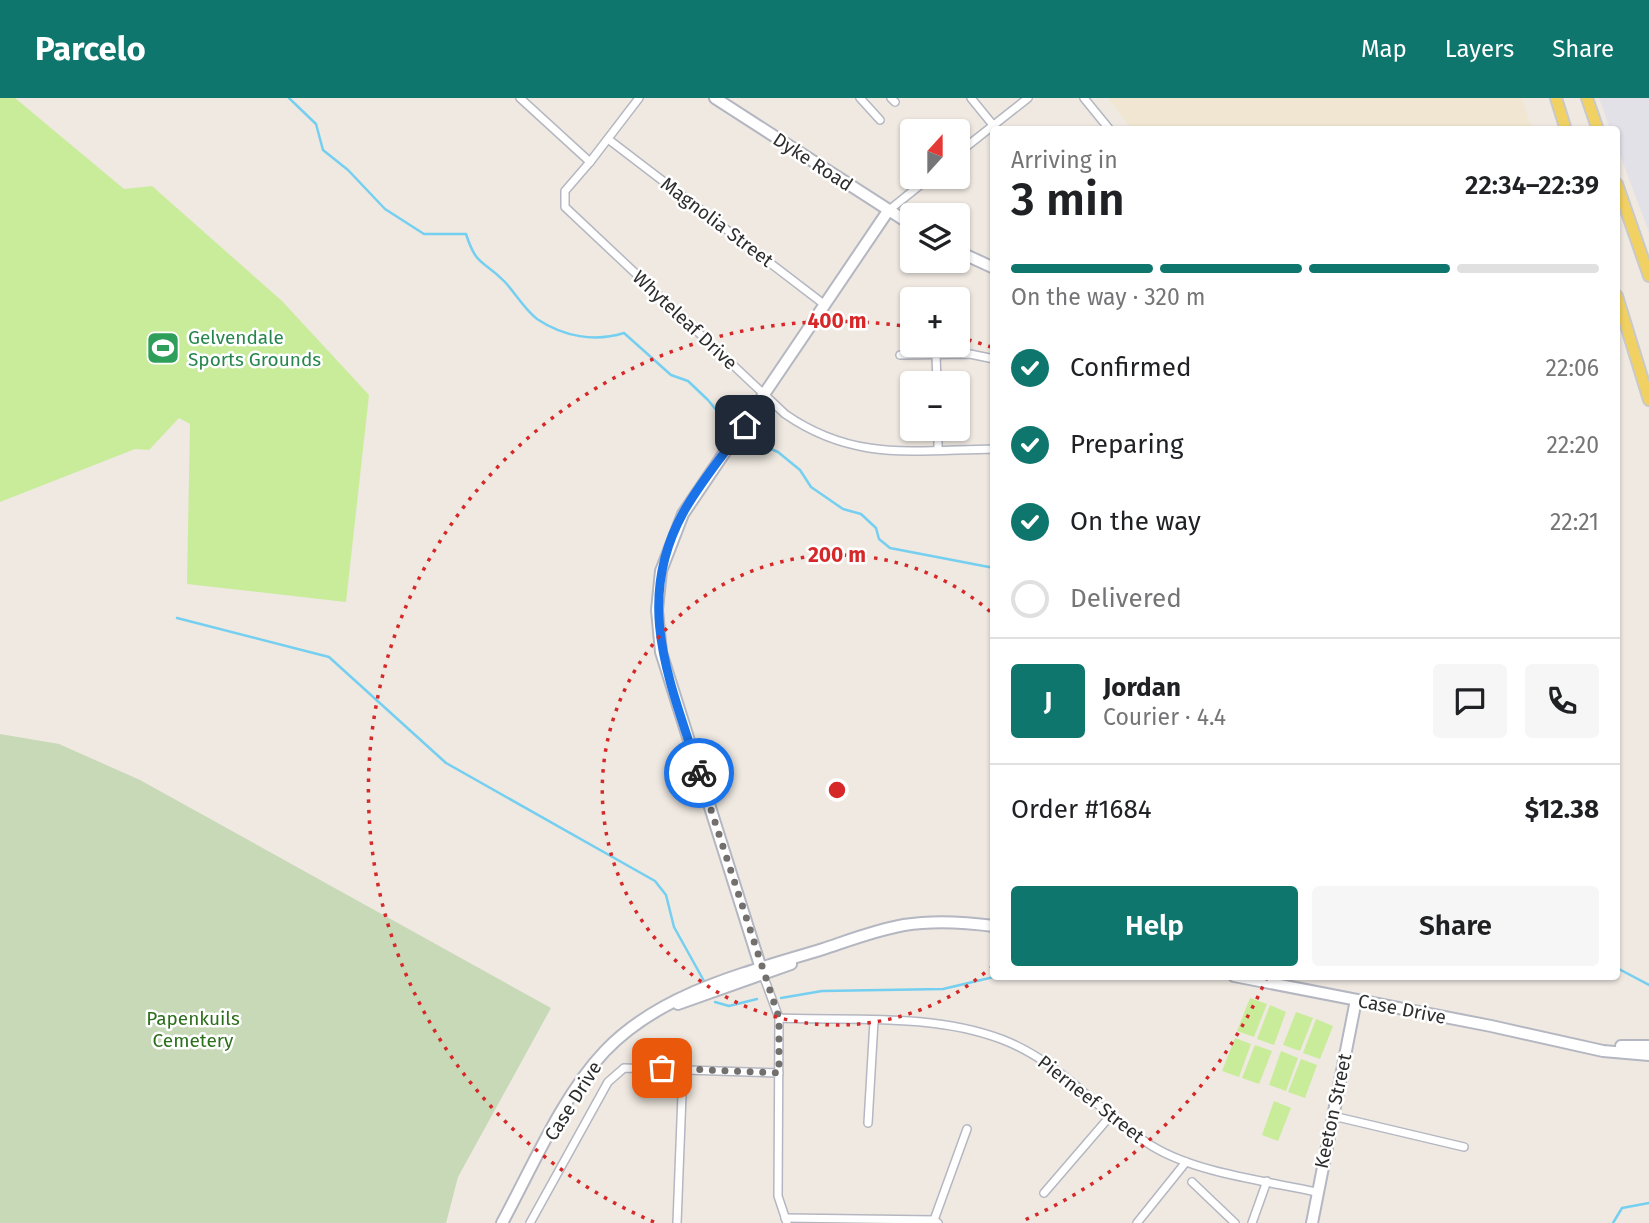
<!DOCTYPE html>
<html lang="en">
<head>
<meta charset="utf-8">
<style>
	body { margin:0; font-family:"Fira Sans",sans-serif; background:#f6f6f6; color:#202124; height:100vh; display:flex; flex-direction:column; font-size:26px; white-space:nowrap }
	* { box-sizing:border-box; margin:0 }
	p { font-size:23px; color:#757577 }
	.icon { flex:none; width:38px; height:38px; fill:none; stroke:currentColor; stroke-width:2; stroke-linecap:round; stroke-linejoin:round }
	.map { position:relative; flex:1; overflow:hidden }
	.details { position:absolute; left:990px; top:28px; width:630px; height:854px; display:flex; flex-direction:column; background:#fff; border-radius:7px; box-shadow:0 2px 5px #0004 }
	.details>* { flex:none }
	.needle { width:46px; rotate:21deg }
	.buttons { position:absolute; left:900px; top:21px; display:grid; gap:14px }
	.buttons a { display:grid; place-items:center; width:70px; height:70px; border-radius:7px; background:#fff; box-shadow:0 2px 5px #0004; font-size:35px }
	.pin { position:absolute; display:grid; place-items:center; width:60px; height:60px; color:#fff; margin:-30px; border-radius:14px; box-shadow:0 4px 10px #0006 }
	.courier { position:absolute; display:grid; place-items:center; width:70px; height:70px; margin:-35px; border:5px solid #1a73e8; border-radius:50%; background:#fff; color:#222; box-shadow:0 2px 9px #0007 }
	.overview em { font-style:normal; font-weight:600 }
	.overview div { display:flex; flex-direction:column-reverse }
	.overview { display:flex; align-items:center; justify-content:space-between; height:119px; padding:0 21px }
	h1 { font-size:46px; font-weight:600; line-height:52px }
	.bar { display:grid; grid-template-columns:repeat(4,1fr); gap:10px 7px; align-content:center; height:84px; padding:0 21px }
	.bar i { height:9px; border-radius:5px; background:#e0e0e0 }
	.bar .selected { background:#0f766e }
	.bar p { grid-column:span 4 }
	.line { display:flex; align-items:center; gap:18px; padding:0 21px; border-top:2px solid #e0e0e0 }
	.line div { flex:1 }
	.round { display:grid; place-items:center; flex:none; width:74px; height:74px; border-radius:7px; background:#f6f6f6 }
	ol { padding:0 21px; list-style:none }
	li { display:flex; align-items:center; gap:21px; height:77px }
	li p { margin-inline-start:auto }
	li .icon { padding:7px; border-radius:50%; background:#0f766e; color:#fff; stroke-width:4 }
	li:last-child { color:#757577 }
	li i { width:38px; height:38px; border:4px solid #e0e0e0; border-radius:50% }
	.button { display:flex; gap:14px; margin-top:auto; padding:14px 21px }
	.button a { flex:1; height:80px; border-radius:7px; background:#0f766e; color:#fff; font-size:28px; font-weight:600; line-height:80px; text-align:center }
	.button a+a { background:#f6f6f6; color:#202124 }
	header { display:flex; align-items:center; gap:42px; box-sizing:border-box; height:98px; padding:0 35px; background:#0f766e; color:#fff }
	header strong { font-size:33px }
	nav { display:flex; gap:38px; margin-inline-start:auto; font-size:24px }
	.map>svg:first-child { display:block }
</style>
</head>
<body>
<header>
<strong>Parcelo</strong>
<nav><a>Map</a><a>Layers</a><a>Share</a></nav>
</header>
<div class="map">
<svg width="1649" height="1125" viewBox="0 0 1649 1125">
	<rect width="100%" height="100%" fill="#efe9e1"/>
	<!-- industrial -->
	<path fill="#e3e1e8" d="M1599,0H1649V134L1617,49V32L1610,31Z"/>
	<!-- education -->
	<path fill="#f0e6d1" d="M1108,0H1522L1532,31H1132Z"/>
	<!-- cemetery -->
	<path fill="#c8d9b8" d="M0,636L59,646L140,682L551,910L458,1079L446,1125H0Z"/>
	<!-- pitch -->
	<g fill="#c9ec9a">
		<path d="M0,0H15L124,91L152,88L282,203L369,297L346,504L187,486L190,326L179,320L149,352L135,351L0,404Z"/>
		<path d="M1250,900L1267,906L1254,939L1237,933Z"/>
		<path d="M1270,907L1286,914L1274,947L1257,941Z"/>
		<path d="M1296,914L1313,920L1300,953L1283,947Z"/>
		<path d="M1316,921L1333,928L1320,961L1303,955Z"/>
		<path d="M1235,940L1251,946L1239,979L1222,973Z"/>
		<path d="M1255,947L1272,953L1259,986L1242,980Z"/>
		<path d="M1281,953L1298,960L1286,993L1269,987Z"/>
		<path d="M1301,961L1317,967L1305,1000L1288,994Z"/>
		<path d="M1274,1003L1291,1010L1278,1043L1262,1037Z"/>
	</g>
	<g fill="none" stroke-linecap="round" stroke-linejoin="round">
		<!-- stream -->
		<g stroke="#75cff0" stroke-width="2.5">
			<path d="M289,0L316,26L323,52L348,72L385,111L424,136H466C477,170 483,161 505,184C515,195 525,212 537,221C564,239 595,244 624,235L671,277L688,283L708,302L735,335"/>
			<path d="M741,338L778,354L800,372L811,389L843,411L861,416L876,430L879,441L890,450L994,470"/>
			<path d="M177,520L329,559L446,665L655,783L666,797L674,829L704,883"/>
			<path d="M1617,870L1649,887"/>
			<path d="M781,900L822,893L943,891L998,878"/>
			<path d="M715,904L729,908L757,901"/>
			<path d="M1613,1125L1622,1110L1649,1105"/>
		</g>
		<defs>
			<g id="street">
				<path d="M520,0L590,64L565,93V109L785,316C854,364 914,352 994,351"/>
				<path d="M860,0L880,22"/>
				<path d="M891,0L895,4"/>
				<path d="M971,0L993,27"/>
				<path d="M1084,0L1110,32"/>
				<path d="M608,41L825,207"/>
				<path d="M957,56L1028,0"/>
				<path d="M590,64L639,0"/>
				<path d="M888,113L930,79"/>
				<path d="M900,257L970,256L994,261"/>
				<path d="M936,257L937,285"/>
				<path d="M938,331V352"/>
				<path d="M763,877L779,920L778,1098L787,1125"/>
				<path d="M779,920C852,923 932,915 1001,941C1062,964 1099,1015 1152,1048C1196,1075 1266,1083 1316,1094"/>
				<path d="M1333,1018L1464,1049"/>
				<path d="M868,1025L874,923"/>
				<path d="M1192,1084L1235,1125"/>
				<path d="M1044,1095L1112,1016"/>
				<path d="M785,1120L934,1122L938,1125"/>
				<path d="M934,1122L967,1031"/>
				<path d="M530,1125L608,984L624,970L779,975"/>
				<path d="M677,1125L683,971"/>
				<path d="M1137,1125L1186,1064"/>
				<path d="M1252,1125L1267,1083"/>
			</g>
			<g id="secondary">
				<path d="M715,0L912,127"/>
				<path d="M957,153L994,170"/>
				<path d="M763,877L661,554L657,512L661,473L683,416L888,113"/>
				<path d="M1234,878L1491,928L1603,953L1649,957"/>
				<path d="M678,906L791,866"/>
				<path d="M1621,948H1649"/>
				<path d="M502,1125C532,1070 562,998 605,953C661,894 749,874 823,851C850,842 876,832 904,827C934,822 964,824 994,828"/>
				<path d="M1312,1125L1356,902"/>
			</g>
			<g id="primary">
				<path d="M1556,0L1566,32"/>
				<path d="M1587,0L1598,32"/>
				<path d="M1617,86L1649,178"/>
				<path d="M1617,198L1649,302"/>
			</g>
		</defs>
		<!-- street casing -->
		<use href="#street" stroke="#b4b7c1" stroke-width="10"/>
		<!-- secondary casing -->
		<use href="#secondary" stroke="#b4b7c1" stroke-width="14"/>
		<!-- primary casing -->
		<use href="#primary" stroke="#c9c9c9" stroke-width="14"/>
		<!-- street -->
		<use href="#street" stroke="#fff" stroke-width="7"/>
		<!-- secondary -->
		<use href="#secondary" stroke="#fff" stroke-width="10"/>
		<!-- primary -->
		<use href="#primary" stroke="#f2d163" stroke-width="10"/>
	</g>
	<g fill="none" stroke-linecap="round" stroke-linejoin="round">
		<!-- done -->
		<path stroke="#726f6d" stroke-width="7" stroke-dasharray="0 12.6" d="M662,970L779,975V920L699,675"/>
		<!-- route -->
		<path stroke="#1a73e8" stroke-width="9" d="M699,675C671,585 633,506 683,415C700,384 724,356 745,327"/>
	</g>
	<!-- distance rings -->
	<g fill="none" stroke="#d62828" stroke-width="3.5" stroke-dasharray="3.5 7">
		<path d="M993 868A235 235 0 1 1 993 516"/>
		<path d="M1267 879A469 469 0 0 1 1020 1124M654 1124A469 469 0 0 1 910 229M958 239A469 469 0 0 1 994 250"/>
	</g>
	<!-- icons -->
	<defs>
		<symbol id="stadium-square" viewBox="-11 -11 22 22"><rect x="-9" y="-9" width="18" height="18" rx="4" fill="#2e9e5b" stroke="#fff"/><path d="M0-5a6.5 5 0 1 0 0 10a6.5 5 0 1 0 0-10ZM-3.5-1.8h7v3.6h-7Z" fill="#fff"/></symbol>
	</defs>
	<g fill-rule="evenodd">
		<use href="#stadium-square" x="144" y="231" width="38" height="38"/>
	</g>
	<g text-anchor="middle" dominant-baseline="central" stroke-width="5" stroke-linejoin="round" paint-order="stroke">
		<!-- street labels -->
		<g font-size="19" fill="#2e2e2e" stroke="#fff">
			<text transform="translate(813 64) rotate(33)">Dyke Road</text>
			<text transform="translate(717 124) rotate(37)">Magnolia Street</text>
			<text transform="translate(685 222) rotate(43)">Whyteleaf Drive</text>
			<text transform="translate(1402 911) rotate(11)">Case Drive</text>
			<text transform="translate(1091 1001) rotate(38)">Pierneef Street</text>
			<text transform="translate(573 1003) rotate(-58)">Case Drive</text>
			<text transform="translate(1333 1013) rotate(-78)">Keeton Street</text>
		</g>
		<!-- leisure labels -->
		<g font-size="19" fill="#27864d" stroke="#fff" text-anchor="start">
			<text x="188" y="239">Gelvendale<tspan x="188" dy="22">Sports Grounds</tspan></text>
		</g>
		<!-- park labels -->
		<g font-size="19" fill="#2c6e1b" stroke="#fff">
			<text x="193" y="920">Papenkuils<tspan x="193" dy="22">Cemetery</tspan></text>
		</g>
	</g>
	<circle cx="837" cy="692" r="10" fill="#d62828" stroke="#fff" stroke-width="3.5"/>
	<g font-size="21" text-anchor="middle" font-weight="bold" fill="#d62828" stroke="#fff" stroke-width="5" stroke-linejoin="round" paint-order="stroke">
		<text x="837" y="230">400 m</text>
		<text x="837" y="464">200 m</text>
	</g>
</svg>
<div class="buttons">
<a><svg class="needle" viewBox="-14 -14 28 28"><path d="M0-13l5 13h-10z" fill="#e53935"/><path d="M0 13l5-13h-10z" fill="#757577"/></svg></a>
<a><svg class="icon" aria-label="layers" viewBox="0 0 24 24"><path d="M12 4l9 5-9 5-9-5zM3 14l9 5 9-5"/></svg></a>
<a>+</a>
<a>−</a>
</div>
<div class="pin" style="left:662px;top:970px;background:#ea580c"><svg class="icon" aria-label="bag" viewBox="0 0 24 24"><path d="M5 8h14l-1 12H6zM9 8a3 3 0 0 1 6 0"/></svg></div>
<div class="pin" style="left:745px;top:327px;background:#1f2937"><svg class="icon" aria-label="home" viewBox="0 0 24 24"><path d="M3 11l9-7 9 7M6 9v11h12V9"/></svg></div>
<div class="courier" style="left:699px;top:675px"><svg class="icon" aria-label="bike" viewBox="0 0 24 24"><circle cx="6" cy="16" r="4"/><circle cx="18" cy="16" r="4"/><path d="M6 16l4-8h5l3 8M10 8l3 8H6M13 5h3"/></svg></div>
<section class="details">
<div class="overview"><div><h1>3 min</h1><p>Arriving in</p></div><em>22:34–22:39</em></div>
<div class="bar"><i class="selected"></i><i class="selected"></i><i class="selected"></i><i></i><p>On the way · 320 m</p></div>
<ol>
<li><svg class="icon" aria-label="check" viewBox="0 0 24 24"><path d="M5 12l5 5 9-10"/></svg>Confirmed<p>22:06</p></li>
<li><svg class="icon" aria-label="check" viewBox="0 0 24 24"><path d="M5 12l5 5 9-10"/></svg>Preparing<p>22:20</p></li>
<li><svg class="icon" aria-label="check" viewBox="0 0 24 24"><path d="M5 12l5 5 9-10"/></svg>On the way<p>22:21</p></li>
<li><i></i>Delivered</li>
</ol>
<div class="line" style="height:126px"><b class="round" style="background:#0f766e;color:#fff">J</b><div><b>Jordan</b><p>Courier · 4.4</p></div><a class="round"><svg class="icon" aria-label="chat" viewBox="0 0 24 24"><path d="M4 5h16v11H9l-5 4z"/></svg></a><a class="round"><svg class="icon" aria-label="phone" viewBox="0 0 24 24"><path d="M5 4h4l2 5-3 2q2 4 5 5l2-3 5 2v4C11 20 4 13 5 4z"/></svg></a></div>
<div class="line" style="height:91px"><div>Order #1684</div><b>$12.38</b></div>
<div class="button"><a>Help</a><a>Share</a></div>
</section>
</div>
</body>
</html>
